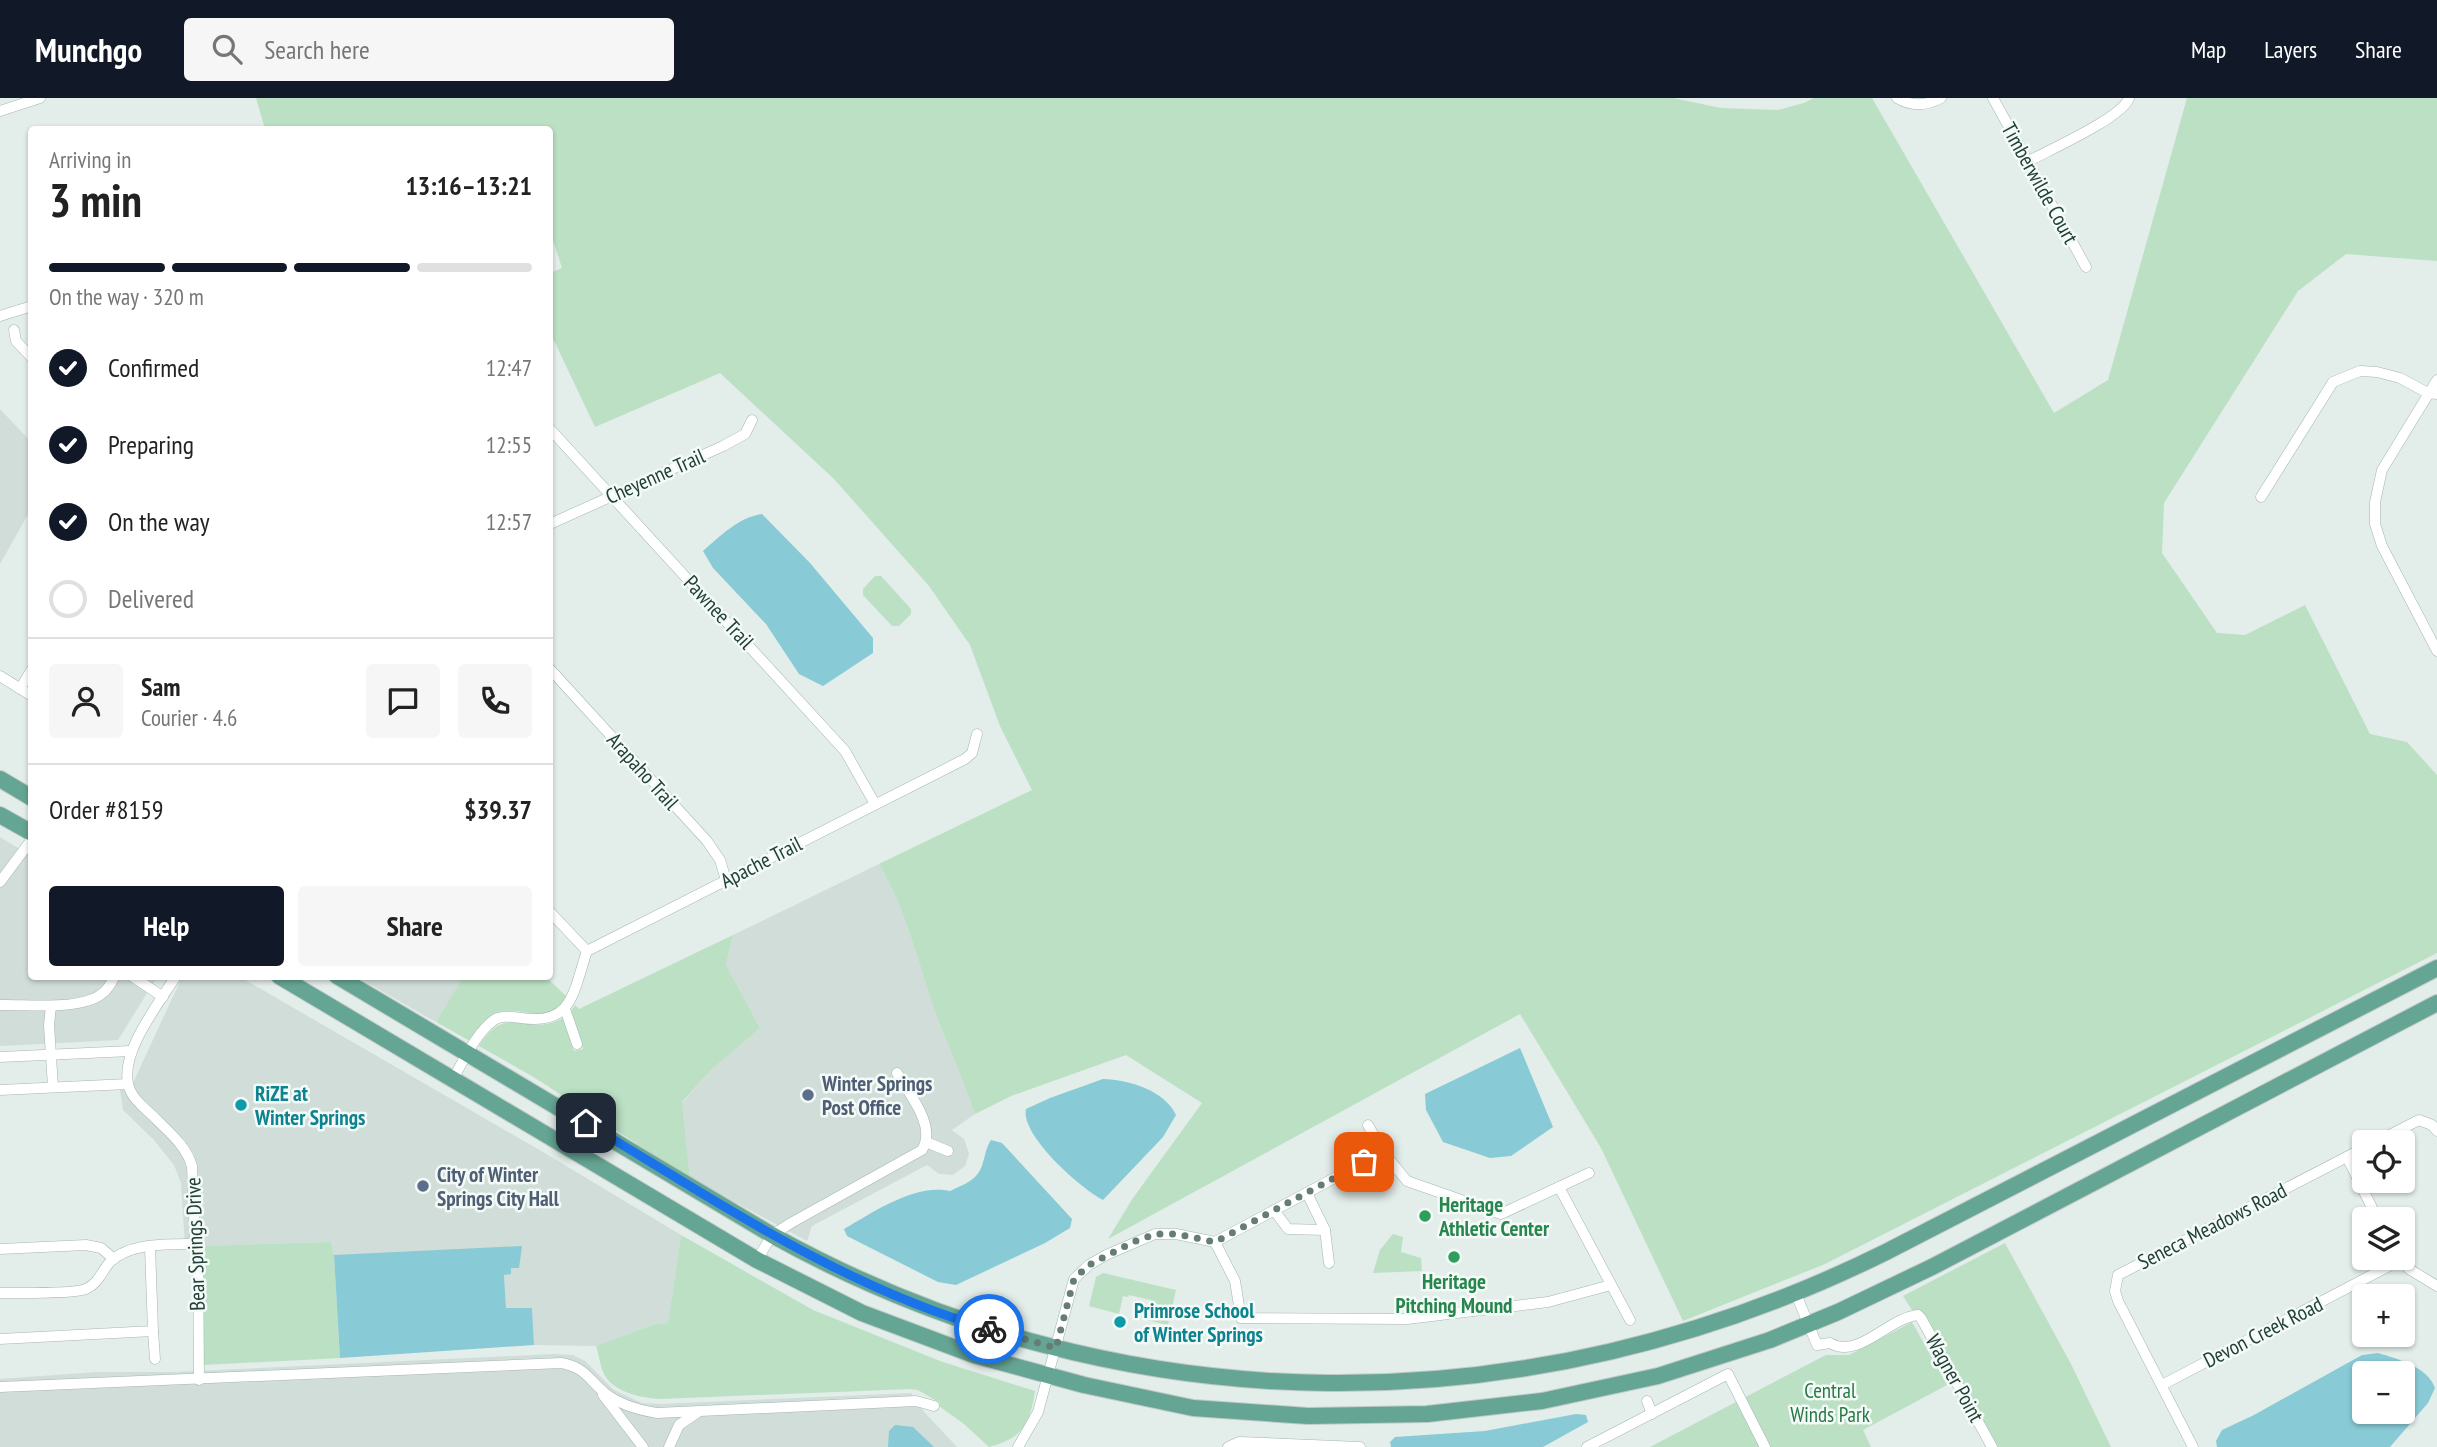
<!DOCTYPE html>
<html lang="en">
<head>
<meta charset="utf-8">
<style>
	body { margin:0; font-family:"PT Sans Narrow",sans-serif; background:#f6f6f6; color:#222; height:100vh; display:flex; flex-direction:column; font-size:26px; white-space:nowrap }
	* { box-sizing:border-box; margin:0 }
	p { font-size:23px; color:#767676 }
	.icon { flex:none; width:38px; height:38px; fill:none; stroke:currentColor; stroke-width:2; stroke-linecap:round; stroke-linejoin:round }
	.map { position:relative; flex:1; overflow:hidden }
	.drawer { position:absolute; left:28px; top:28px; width:525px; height:854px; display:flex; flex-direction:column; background:#fff; border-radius:7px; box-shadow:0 2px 5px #0004 }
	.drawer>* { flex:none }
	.controls { position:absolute; left:2352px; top:1032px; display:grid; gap:14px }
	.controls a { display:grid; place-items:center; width:63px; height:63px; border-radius:7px; background:#fff; box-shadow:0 2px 5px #0004; font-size:35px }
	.pin { position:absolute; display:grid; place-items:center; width:60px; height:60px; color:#fff; margin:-30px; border-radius:14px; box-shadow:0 4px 10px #0006 }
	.courier { position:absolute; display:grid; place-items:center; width:70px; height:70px; margin:-35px; border:5px solid #1a73e8; border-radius:50%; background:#fff; color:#222; box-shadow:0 2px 9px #0007 }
	.overview em { font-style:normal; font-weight:700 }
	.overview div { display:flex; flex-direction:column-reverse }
	.overview { display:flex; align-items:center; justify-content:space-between; height:119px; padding:0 21px }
	h1 { font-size:46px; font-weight:700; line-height:52px }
	.bar { display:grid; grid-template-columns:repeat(4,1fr); gap:10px 7px; align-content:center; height:84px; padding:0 21px }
	.bar i { height:9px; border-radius:5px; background:#e0e0e0 }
	.bar .selected { background:#111827 }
	.bar p { grid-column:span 4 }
	.line { display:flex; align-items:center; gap:18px; padding:0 21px; border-top:2px solid #e0e0e0 }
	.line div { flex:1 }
	.round { display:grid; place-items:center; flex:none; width:74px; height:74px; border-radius:7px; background:#f6f6f6 }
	ol { padding:0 21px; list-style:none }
	li { display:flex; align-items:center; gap:21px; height:77px }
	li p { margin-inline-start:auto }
	li .icon { padding:7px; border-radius:50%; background:#111827; color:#fff; stroke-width:4 }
	li:last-child { color:#767676 }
	li i { width:38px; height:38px; border:4px solid #e0e0e0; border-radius:50% }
	.action { display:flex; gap:14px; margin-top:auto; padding:14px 21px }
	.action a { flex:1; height:80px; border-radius:7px; background:#111827; color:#fff; font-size:28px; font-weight:700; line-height:80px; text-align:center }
	.action a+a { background:#f6f6f6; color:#222 }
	header { display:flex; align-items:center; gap:42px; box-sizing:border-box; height:98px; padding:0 35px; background:#111827; color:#fff }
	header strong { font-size:33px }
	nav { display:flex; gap:38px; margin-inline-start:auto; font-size:24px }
	.search { width:490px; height:63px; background:#f6f6f6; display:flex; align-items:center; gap:18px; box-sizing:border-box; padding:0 24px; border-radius:7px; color:#767676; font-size:26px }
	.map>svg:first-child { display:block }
</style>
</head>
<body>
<header>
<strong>Munchgo</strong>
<div class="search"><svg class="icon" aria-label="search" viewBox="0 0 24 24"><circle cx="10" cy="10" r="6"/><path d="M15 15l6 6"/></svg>Search here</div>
<nav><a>Map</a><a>Layers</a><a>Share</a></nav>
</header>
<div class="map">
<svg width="2437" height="1349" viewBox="0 0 2437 1349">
	<rect width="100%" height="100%" fill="#e3ede9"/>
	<!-- built -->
	<g fill="#d1ddd8">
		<path d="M0,311L32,345L31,411L0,466Z"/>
		<path d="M0,739L31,758L32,878L157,879L118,942L0,948Z"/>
		<path d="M879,766L888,781L912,837L940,925L964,980L975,1016L952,1032L964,1041L969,1056L965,1068L953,1077L939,1076L927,1067L812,1128L807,1143L690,1080L682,1005L712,971L760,930L726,867L733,837Z"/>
		<path d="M182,879H240L543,1054L681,1137L668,1225L652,1227L596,1248L534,1247L532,1210H506L504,1176L334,1157L331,1144L201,1148L198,1083L194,1056L184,1041L136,994L133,985Z"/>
		<path d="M357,879H463L436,924Z"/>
		<path d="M120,992H125L130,1001L177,1048L184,1059L189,1082L191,1148H185L181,1085L174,1067L154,1042L123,1012Z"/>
		<path d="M554,1256L573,1257L585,1263L614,1292L642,1305L660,1306L911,1295L925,1315L957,1349H0V1281L97,1274H175Z"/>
	</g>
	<!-- green -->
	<g fill="#bbe0c4">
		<path d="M256,0H1673L1721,10L1778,12L1804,5L1814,0H1872L2054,315L2108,282L2187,0H2437V163L2346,156L2298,193L2164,405L2162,455L2217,535L2245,537L2305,507L2370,636L2407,644L2437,677V855L1825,1166L1683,1223L1601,1050L1520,916L1108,1141L1133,1100L1202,1005L1126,957L1011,998L975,1016C965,985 952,956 940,926C920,873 909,816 879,766L1032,692L1000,628L970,547L929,488L834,381L720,275L595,329L550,234V175L562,170L550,133V32L265,31Z"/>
		<path d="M875,478H881L911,511V516L899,528H892L863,497V491Z"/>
		<path d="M733,837L726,867L760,930L712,971L682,1004L690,1080L532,978L479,948C509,902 525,941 563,920L574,953L583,951L571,913L575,907L579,911Z"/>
		<path d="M463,879H546L567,899C548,932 521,905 496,915C484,920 477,933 470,943L436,924Z"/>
		<path d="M1393,1136L1403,1139L1401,1154L1421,1160L1422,1173L1373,1175L1380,1152Z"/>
		<path d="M681,1137L813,1212L940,1263L1035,1293C1030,1326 1023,1340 989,1349L964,1326L939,1308L940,1305L918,1292L911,1291L660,1301C641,1300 613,1294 604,1276C600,1268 599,1256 596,1248L652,1227L668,1225Z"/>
		<path d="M331,1144L334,1157L340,1260L203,1267L201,1148Z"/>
		<path d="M2005,1145L2071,1266L2111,1349H1998L1925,1217L1920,1213L1912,1212L1903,1198Z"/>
		<path d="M1103,1175L1176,1192L1168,1227L1147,1222L1151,1202L1129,1197L1128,1199L1123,1198L1119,1216L1089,1208L1096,1179Z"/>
		<path d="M1912,1224L1947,1287L1863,1332L1871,1349H1650L1826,1257H1849Z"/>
	</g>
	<!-- water -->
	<g fill="#88cad5" fill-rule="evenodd">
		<path d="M762,416L810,465L873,540V555L823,588L799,576L766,526L713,470L703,453C719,439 739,419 762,416Z"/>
		<path d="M1520,950L1553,1029L1511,1058L1490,1060L1443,1044L1426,1012L1425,996Z"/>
		<path d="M1103,981C1129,982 1164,992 1176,1017L1163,1039L1103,1102C1081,1091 1020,1037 1026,1011L1050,1000Z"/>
		<path d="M991,1042L1002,1045L1072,1121L1070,1130L1045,1145L956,1187L938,1184L847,1138L844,1131C873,1114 916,1085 950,1093C960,1088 973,1084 979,1074C985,1065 984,1052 991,1042Z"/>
		<path d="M522,1148L519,1170H511V1176L504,1177L506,1210H532L534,1247L340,1260L334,1157Z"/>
		<path d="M2378,1255C2398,1261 2428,1269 2435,1290L2428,1305L2390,1349H2217L2216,1343L2222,1332L2254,1317L2362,1257ZM2364,1276H2403V1314H2364Z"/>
		<path d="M1576,1316L1586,1317L1588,1324L1543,1349H1391L1390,1344L1395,1339L1485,1333Z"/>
		<path d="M895,1327L913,1329L934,1349H888L889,1333Z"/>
	</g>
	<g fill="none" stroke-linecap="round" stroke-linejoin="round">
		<defs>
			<g id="minor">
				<path d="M1897,0C1912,9 1926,8 1941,0"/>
				<path d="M1993,0L2086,169"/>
				<path d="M0,13L40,0"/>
				<path d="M2027,64C2049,52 2122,20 2129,0"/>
				<path d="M0,218L32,208"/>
				<path d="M14,232L16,243L32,260"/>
				<path d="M2437,282L2382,372L2375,404V426L2382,448L2437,553"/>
				<path d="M550,331L845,653L875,706"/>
				<path d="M2261,399L2333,284L2360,273L2377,274L2400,280L2428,295L2437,296"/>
				<path d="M550,426L723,348L745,336L752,322"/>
				<path d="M550,571L707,743L720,762L726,782"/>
				<path d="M0,578L32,598"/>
				<path d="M20,591L32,571"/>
				<path d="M0,784L32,741"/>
				<path d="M550,814L587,853"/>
				<path d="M132,878L163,899"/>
				<path d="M176,878C158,907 114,961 131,994C136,1005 149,1013 157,1022C171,1036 186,1048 192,1068L195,1138L198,1146L199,1282"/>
				<path d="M0,907C27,906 87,914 106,892C110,888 112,883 115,878"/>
				<path d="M51,908L49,927L53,989"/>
				<path d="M565,911L577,946"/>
				<path d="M0,959L131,953"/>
				<path d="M453,981C464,962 476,935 494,922C502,917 511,919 521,920C573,928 573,894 587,853L965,661L972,655L977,636"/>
				<path d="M0,992L128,986"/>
				<path d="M1368,1027L1383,1054L1407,1083L1501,1116L1589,1075"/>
				<path d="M926,1044L948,1053"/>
				<path d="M2374,1045L2419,1022L2432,1027L2437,1033"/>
				<path d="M2347,1059L2378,1122"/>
				<path d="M1559,1089L1630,1222"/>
				<path d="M1307,1095L1325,1132L1329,1165"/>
				<path d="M1274,1112L1288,1131L1325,1132"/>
				<path d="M1215,1144L1235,1183L1241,1220L1407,1221L1548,1204L1611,1187"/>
				<path d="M0,1151L86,1147L101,1150L114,1161"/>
				<path d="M2399,1160L2409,1171L2437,1188"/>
				<path d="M757,1162L772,1137L791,1125L922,1052C937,1028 909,996 897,975"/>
				<path d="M0,1195C16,1195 75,1196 86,1191C99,1185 101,1174 110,1164C130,1144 172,1146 198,1146"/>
				<path d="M1796,1196L1817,1247L1830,1245C1858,1262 1888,1220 1918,1217L1921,1220L1992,1349"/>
				<path d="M153,1233L155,1261"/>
				<path d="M0,1241L153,1233L150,1149"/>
				<path d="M2162,1287L2391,1167L2400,1161"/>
				<path d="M0,1289L561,1265C585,1269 588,1281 605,1295C620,1307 638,1312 657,1315L916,1303L934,1308"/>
				<path d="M603,1297L643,1349"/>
				<path d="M1647,1303L1652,1316"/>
				<path d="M669,1349L679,1327L698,1314"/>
				<path d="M1018,1349L1038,1314L1074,1181L1089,1167L1106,1157L1155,1136H1176L1215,1144L1383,1054"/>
				<path d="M1228,1349L1239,1344L1360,1349"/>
				<path d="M1587,1349L1728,1276L1765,1349"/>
				<path d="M2193,1349L2118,1203L2115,1193L2118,1177L2364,1050"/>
			</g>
			<g id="primary">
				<path d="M0,681L32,700"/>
				<path d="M0,717L32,735"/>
				<path d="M279,878L757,1162L862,1215L974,1257L1084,1287L1193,1310L1308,1318L1427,1316L1542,1303L1658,1278L1770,1242L1838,1214L1932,1169L2437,905"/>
				<path d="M337,878L772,1137C1123,1332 1529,1331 1886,1154L2437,870"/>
			</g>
		</defs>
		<!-- minor casing -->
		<use href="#minor" stroke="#a5b6b0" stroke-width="11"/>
		<!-- primary casing -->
		<use href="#primary" stroke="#c1cac7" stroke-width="18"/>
		<!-- minor -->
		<use href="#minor" stroke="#fff" stroke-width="10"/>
		<!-- primary -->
		<use href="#primary" stroke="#65a594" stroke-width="16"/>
	</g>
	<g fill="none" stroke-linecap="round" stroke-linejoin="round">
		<!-- done -->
		<path stroke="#657d75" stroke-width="7" stroke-dasharray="0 12.6" d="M989,1231L1056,1250L1074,1181L1089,1167L1133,1144L1156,1136H1176L1215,1144L1364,1064"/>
		<!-- route -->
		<path stroke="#1a73e8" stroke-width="9" d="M586,1025C715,1102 842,1189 989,1231"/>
	</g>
	<!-- markers -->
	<g fill="#5c6f8a" stroke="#f4faf7" stroke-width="2.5">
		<circle cx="808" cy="997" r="7"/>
		<circle cx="423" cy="1088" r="7"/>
	</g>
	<g fill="#0f9aa8" stroke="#f4faf7" stroke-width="2.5">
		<circle cx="241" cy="1007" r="7"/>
		<circle cx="1120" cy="1224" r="7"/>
	</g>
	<g fill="#2e9e5b" stroke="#f4faf7" stroke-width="2.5">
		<circle cx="1425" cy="1118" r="7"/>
		<circle cx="1454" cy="1159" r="7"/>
	</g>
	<g text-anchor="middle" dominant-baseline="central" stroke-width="5" stroke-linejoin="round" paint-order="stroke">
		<!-- street labels -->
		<g font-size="21" fill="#214037" stroke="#f4faf7">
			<text transform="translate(2040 85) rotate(61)">Timberwilde Court</text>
			<text transform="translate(655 378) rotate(-24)">Cheyenne Trail</text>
			<text transform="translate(719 514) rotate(47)">Pawnee Trail</text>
			<text transform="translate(643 673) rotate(48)">Arapaho Trail</text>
			<text transform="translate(761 764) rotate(-27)">Apache Trail</text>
			<text transform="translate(2212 1128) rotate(-27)">Seneca Meadows Road</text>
			<text transform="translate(195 1146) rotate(-92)">Bear Springs Drive</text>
			<text transform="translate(2263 1234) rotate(-27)">Devon Creek Road</text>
			<text transform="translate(1955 1280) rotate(61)">Wagner Point</text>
		</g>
		<!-- service labels -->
		<g font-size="21" font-weight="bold" fill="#4e5e75" stroke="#f4faf7" text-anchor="start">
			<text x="822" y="985">Winter Springs<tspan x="822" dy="24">Post Office</tspan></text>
			<text x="437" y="1076">City of Winter<tspan x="437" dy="24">Springs City Hall</tspan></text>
		</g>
		<!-- culture labels -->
		<g font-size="21" font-weight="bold" fill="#0d838f" stroke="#f4faf7" text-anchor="start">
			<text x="255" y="995">RiZE at<tspan x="255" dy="24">Winter Springs</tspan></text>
			<text x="1134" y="1212">Primrose School<tspan x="1134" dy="24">of Winter Springs</tspan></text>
		</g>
		<!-- leisure labels -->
		<g font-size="21" font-weight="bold" fill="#27864d" stroke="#f4faf7" text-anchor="start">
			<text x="1439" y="1106">Heritage<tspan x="1439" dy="24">Athletic Center</tspan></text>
			<text x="1454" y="1183" text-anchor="middle">Heritage<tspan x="1454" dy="24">Pitching Mound</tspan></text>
		</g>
		<!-- park labels -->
		<g font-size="21" fill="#297947" stroke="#f4faf7">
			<text x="1830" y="1292">Central<tspan x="1830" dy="24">Winds Park</tspan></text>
		</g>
	</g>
</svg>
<div class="controls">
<a><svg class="icon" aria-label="locate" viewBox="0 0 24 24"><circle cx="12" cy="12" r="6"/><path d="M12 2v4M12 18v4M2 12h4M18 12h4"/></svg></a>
<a><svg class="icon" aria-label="layers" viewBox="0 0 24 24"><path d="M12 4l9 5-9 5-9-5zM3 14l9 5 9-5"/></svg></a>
<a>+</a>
<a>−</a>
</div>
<div class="pin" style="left:1364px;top:1064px;background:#ea580c"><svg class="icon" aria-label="bag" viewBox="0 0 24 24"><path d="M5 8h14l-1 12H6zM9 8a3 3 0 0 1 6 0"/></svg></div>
<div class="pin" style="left:586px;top:1025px;background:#1f2937"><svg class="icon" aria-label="home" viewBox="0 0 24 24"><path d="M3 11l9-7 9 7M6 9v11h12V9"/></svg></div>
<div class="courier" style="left:989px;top:1231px"><svg class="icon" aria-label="bike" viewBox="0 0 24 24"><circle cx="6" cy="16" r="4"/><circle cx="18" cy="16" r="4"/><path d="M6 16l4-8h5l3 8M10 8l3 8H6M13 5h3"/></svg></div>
<section class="drawer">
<div class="overview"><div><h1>3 min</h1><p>Arriving in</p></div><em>13:16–13:21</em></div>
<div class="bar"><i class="selected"></i><i class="selected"></i><i class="selected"></i><i></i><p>On the way · 320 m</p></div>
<ol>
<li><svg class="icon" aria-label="check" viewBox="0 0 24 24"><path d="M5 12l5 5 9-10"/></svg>Confirmed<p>12:47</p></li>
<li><svg class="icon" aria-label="check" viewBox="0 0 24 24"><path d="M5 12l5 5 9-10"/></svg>Preparing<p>12:55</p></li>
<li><svg class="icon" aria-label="check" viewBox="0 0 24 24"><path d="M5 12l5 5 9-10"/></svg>On the way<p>12:57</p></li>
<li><i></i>Delivered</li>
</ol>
<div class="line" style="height:126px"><a class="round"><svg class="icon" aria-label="person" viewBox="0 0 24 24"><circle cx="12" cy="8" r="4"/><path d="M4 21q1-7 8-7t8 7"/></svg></a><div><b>Sam</b><p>Courier · 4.6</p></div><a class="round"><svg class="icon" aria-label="chat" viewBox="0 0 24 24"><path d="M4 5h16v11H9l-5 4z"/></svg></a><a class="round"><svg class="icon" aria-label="phone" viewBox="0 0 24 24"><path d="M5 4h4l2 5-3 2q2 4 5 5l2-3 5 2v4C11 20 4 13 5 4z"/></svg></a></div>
<div class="line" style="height:91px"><div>Order #8159</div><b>$39.37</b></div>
<div class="action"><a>Help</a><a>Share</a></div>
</section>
</div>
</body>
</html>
